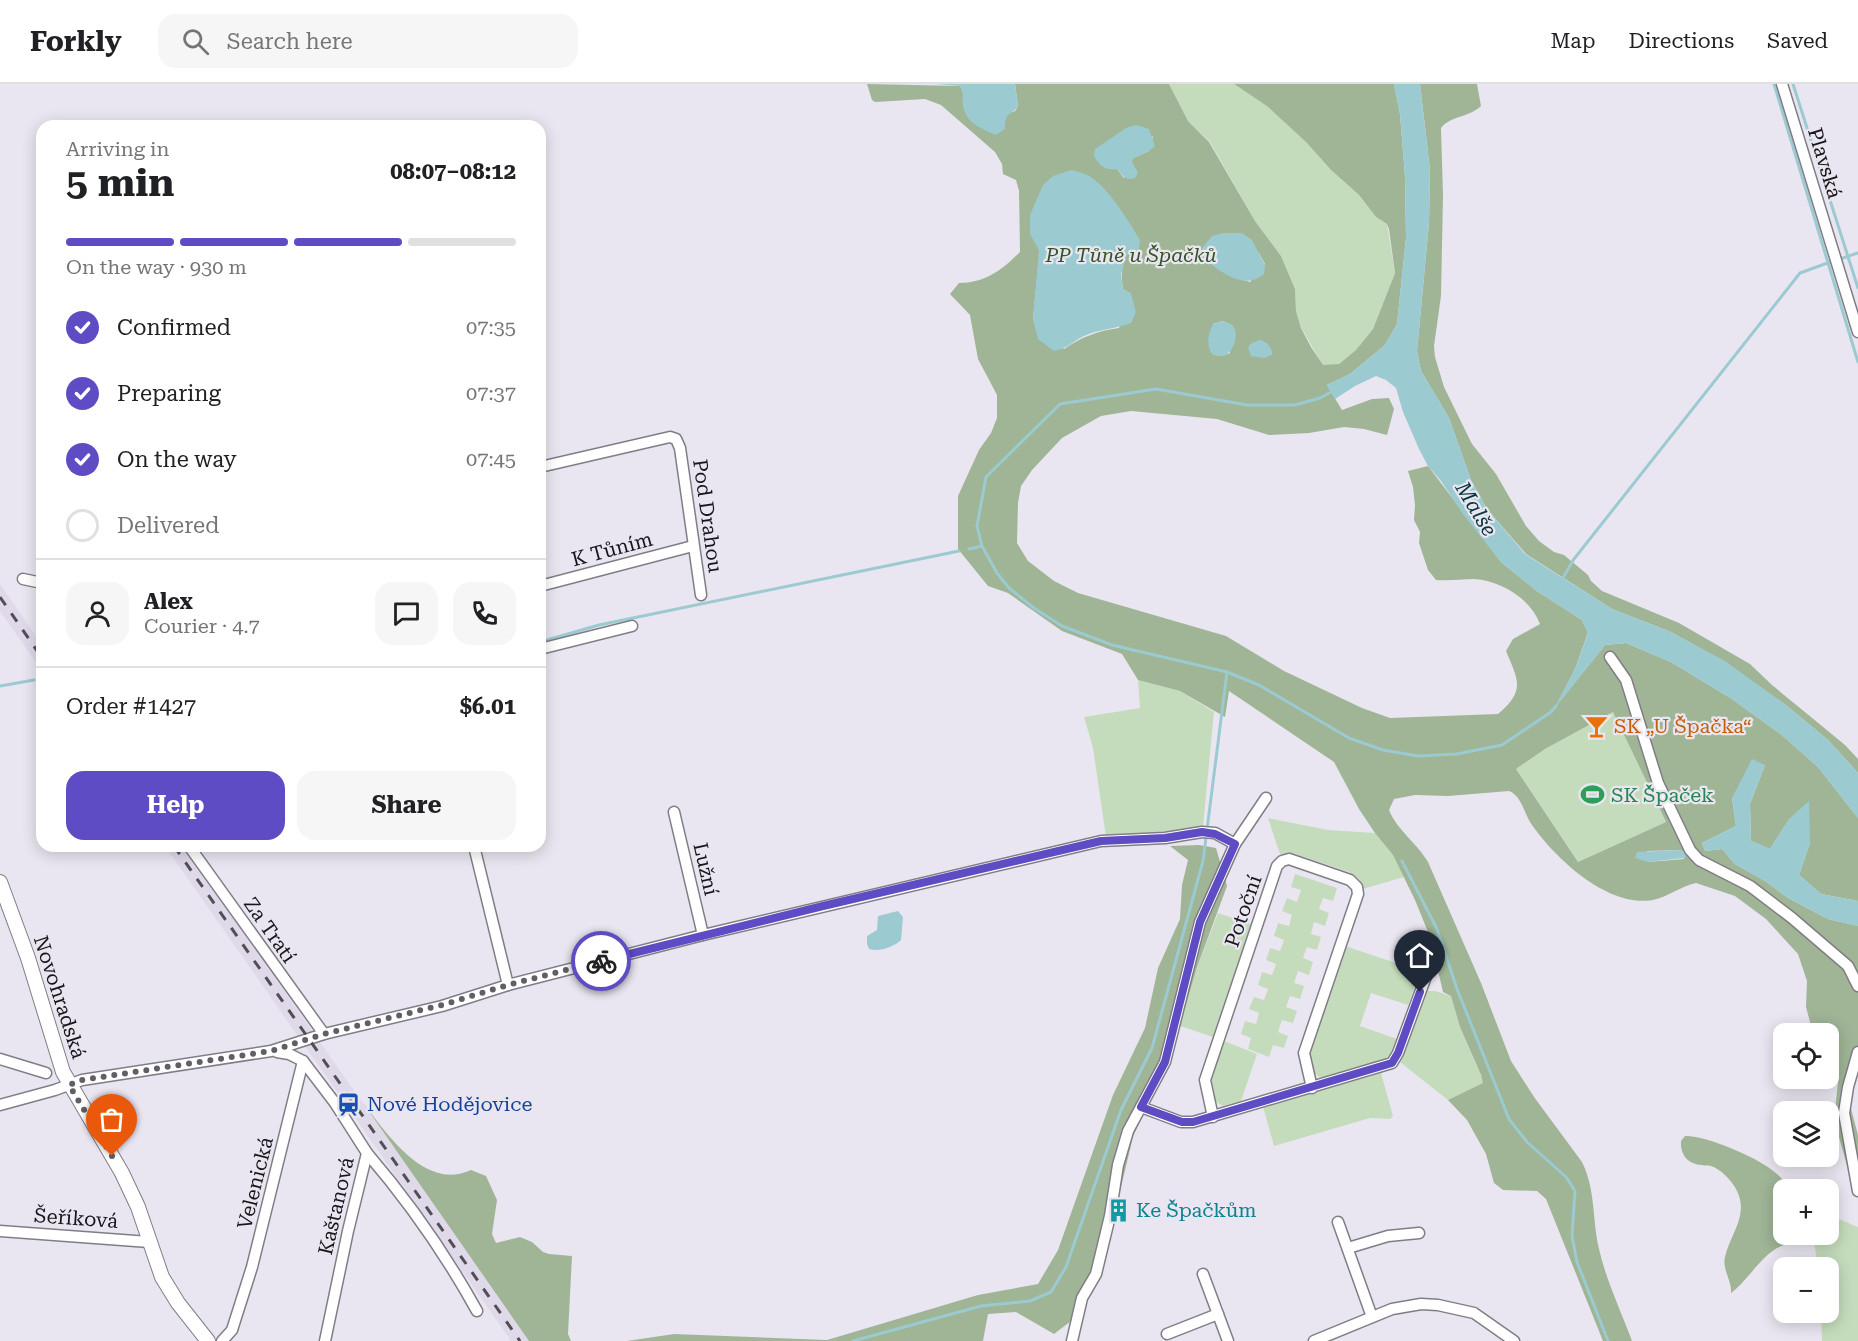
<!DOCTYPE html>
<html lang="en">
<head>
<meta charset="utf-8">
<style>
	body { margin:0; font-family:"Roboto Serif",serif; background:#f6f6f6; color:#202124; height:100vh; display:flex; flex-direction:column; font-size:22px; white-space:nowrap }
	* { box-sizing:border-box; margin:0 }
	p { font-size:20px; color:#757577 }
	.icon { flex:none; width:33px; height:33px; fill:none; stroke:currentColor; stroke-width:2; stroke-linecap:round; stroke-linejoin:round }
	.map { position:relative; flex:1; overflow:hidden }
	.drawer { position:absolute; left:36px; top:36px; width:510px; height:732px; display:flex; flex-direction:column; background:#fff; border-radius:18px; box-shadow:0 3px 15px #0003 }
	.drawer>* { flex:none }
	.buttons { position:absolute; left:1773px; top:939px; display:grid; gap:12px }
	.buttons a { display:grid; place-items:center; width:66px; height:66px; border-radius:12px; background:#fff; box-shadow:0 3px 15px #0003; font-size:30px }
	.pin { position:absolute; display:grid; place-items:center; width:51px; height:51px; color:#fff; margin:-62px -26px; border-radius:50% 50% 50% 0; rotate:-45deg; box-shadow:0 0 6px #0007 }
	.pin .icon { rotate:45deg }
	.courier { position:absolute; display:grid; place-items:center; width:60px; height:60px; margin:-30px; border:4px solid #5e4cc4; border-radius:50%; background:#fff; color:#222; box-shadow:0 2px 8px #0007 }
	.headline em { font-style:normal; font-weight:700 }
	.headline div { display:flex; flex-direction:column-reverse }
	.headline { display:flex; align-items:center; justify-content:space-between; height:102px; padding:0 30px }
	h1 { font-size:39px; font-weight:700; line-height:45px }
	.bar { display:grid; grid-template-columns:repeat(4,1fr); gap:9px 6px; align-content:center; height:72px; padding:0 30px }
	.bar i { height:8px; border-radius:4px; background:#e0e0e0 }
	.bar .current { background:#5e4cc4 }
	.bar p { grid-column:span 4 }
	.line { display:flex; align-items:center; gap:15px; padding:0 30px; border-top:2px solid #e0e0e0 }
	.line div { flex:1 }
	.round { display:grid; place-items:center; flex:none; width:63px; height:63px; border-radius:18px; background:#f6f6f6 }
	ol { padding:0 30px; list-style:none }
	li { display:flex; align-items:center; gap:18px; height:66px }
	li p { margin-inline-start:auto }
	li .icon { padding:6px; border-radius:50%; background:#5e4cc4; color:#fff; stroke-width:4 }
	li:last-child { color:#757577 }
	li i { width:33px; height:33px; border:3px solid #e0e0e0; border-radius:50% }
	.action { display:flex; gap:12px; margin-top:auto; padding:12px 30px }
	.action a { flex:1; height:69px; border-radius:18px; background:#5e4cc4; color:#fff; font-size:24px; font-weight:700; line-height:69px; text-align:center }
	.action a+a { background:#f6f6f6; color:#202124 }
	header { display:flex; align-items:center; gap:36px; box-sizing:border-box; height:84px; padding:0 30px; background:#fff; border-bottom:2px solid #e0e0e0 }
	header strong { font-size:28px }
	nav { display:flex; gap:33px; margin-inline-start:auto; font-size:21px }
	.search { width:420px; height:54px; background:#f6f6f6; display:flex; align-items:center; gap:15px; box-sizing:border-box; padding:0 21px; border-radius:18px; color:#757577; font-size:22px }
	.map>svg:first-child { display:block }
</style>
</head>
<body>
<header>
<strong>Forkly</strong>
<div class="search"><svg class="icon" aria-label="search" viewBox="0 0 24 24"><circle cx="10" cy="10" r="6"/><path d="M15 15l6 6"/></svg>Search here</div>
<nav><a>Map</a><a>Directions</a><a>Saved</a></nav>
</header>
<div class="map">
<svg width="1858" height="1257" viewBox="0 0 1858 1257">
	<rect width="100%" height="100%" fill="#eae6f1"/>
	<!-- built -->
	<g fill="#dfd9ea">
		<path d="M0,500L42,561V587L0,527Z"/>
		<path d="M165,762H183L529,1257H511Z"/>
	</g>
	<!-- green -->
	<g fill="#c5dcbc">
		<path d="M1169,0H1234L1252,12L1340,0L1306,58L1331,86L1359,111L1376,133L1387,140L1395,189L1373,245L1356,266L1339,280L1323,282L1301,243L1296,227L1295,205L1281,172L1255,137L1210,58L1188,37Z"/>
		<path d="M1138,596L1180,607L1214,628L1203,743L1159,751L1106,753L1093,664L1084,633L1140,624Z"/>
		<path d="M1613,628L1666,738L1578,778L1516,685L1545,665Z"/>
		<path d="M1268,734L1328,746L1375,749L1393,771L1404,793L1363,805L1359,795L1349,788L1292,769L1280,770Z"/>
		<path d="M1295,790L1337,804L1333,817L1323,814L1319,825L1329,829L1325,842L1314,838L1311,850L1321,853L1317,866L1307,863L1303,874L1313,878L1309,891L1298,887L1294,899L1304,902L1300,915L1290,912L1286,923L1297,927L1293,939L1282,936L1278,948L1288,952L1284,964L1273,961L1269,973L1248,965L1251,954L1241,950L1245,937L1256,940L1259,929L1249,925L1254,913L1264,916L1268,905L1258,901L1262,888L1272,891L1276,880L1266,876L1270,864L1280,867L1284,856L1274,852L1278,839L1289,842L1292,831L1282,827L1287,814L1297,818L1301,806L1291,803Z"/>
		<path d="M1218,829L1251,840L1213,953L1180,942L1197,883Z"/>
		<path d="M1345,862L1420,887L1408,921L1371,909L1360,942L1397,955L1391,970L1383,976L1325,993H1319L1313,988L1309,971Z"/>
		<path d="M1427,907H1435L1451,912L1460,943L1484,999L1448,1016L1400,978L1404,970L1424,911Z"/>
		<path d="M1224,957L1257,970L1241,1017L1223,1022L1215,1017L1211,998Z"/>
		<path d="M1381,989L1393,1032L1390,1035L1370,1034L1274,1062L1263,1023Z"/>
		<path d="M1829,1131L1858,1143V1257H1822L1821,1229L1828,1228V1184L1818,1183L1813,1151L1828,1150Z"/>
	</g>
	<!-- forest -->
	<g fill="#9fb596" fill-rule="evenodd">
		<path d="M867,0L960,2L963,7V22L1005,35L1007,30L1015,27L1018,22L1015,0H1169L1188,37L1209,58L1255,137L1281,172L1295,205L1296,227L1301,244L1311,263L1323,281L1339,280L1356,266L1373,245L1395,189L1389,145L1387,140L1376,133L1359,111L1331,86L1306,58L1267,22L1234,0H1394L1400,30L1405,92L1406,154L1397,240L1385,261L1350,290L1327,301L1342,326L1372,315L1389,314L1394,325L1387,351L1364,345L1344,343L1309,349L1269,351L1217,335L1131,327L1101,332L1062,354L1032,386L1021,402L1018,419L1017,459L1028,477L1054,497L1078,509L1226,552L1284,587L1362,624L1390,634L1498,630C1526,606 1518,596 1506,567L1513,555L1540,540C1530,514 1501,497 1474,495C1461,495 1449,497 1436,496L1428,486L1419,459L1420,448L1414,436L1415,421L1413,403L1408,387L1428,382L1501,478L1537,507L1582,536L1588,549L1575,585L1556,622L1605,561L1626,559L1671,578L1732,615L1783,652L1818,683L1858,734V817L1821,810L1799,791L1810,759L1790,734L1770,765L1751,757L1750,720L1765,681L1732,714L1736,742L1702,759L1705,767L1722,765L1735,780L1765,797L1788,814L1828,835L1858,842V984L1850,1007V1021L1858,1051V1105L1853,1103L1837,1046L1835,1027L1838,998L1829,981L1828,950L1813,949L1806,923L1807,897L1798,870L1766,835L1735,812L1696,799C1681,802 1668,813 1653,816C1608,824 1556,775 1532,741C1524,730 1522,712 1509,707L1448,712L1415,711L1394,715L1389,726C1397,746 1417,759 1428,778L1481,899L1511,977L1534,1013L1582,1078C1596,1106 1592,1136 1599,1165C1606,1196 1621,1227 1632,1257H1603L1546,1115L1537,1107L1503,1106L1494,1099L1486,1070L1467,1036L1448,1016L1483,999L1481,991L1460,943L1451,912L1443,908L1430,853L1415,816L1393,771L1375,749L1359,725L1334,678L1229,607L1225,633L1180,607L1138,596L1122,570L1062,547L1008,509L988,502L958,465V412L979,366L991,349L997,334V311L978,275L970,231L950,210L959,199C985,199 1002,186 1020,168L1019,107L1016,96L1003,90L1002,80L995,68L941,21L925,15L875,18L872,16ZM1153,52L1149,67L1133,74L1124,94L1117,85ZM1036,157L1139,165L1127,170C1121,182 1121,192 1123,205L1131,210L1119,244C1097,247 1082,253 1064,265L1033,235L1039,174V166ZM1259,169L1265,180L1250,198L1232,193ZM1223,237L1231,241L1230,269L1222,272L1212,270L1213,240ZM1613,628L1666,738L1578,778L1516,685L1545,665ZM1681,766L1684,775L1648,778L1647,767Z"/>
		<path d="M1420,0H1477L1481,22C1470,33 1450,32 1441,44L1443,111L1441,212L1434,262L1435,273L1444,303L1472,360L1496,390L1526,442L1539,457L1554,468L1564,471L1588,491L1591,497L1602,507L1679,539L1750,580L1772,601L1845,661L1858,675V689L1828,656L1787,622L1725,578L1671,548L1612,525L1526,470L1487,425L1471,396L1449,334L1421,287L1417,267L1429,139L1430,86Z"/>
		<path d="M1199,761L1216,764L1227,802L1197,883L1180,942L1133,1053L1117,1120L1090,1193L1075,1217L1071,1237L1054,1250L1016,1228L988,1230L983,1257H627L674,1250L827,1256L978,1211L1038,1200L1058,1166L1113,1011L1145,944L1158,884L1180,835L1182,801L1188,776L1170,762Z"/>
		<path d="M361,1016C385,1047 424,1108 471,1086L486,1092L497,1116L492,1150L496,1159L520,1153L532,1158L543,1168L549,1170L572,1172L568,1250L571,1257H529Z"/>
		<path d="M1685,1052C1705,1051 1756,1073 1772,1086C1779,1091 1786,1099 1792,1105L1784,1106V1150L1799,1151L1795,1161C1771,1154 1749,1197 1731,1209C1732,1197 1722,1185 1725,1173C1730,1150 1749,1132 1737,1107C1733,1098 1721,1085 1711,1082C1709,1081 1704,1082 1702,1081C1687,1080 1680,1070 1681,1057Z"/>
	</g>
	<!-- water -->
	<g fill="#9bcad1">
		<path d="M935,0H1015L1018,22C1010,33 1005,27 1005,45L996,51C981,44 966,40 963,21C962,14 964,9 960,2Z"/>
		<path d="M1394,0H1420L1430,86L1429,139L1417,267L1421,287L1449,334L1471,396L1487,425L1525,470L1612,525L1671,548L1725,577L1787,622L1828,656L1858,689V734L1818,683L1783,652L1732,615L1671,578L1626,559L1605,561L1554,625L1575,585L1588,550L1582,536L1537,507L1501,478L1463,430L1441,397L1428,382L1419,365L1403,328L1396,304L1386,296L1376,292L1355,302L1335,315L1327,301L1350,290L1385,261L1397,240L1406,154L1405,92L1400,30Z"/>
		<path d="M1136,41L1149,45L1155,62L1149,67L1133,74L1132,78L1138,89L1135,94C1126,97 1123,92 1117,85C1104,86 1101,83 1094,72L1095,65L1126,44Z"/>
		<path d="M1071,86C1076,87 1081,88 1085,90C1106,99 1128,136 1140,156L1139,165L1127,170L1121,190L1123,205L1131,210L1136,228L1131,239C1115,245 1099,245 1084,252C1073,257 1067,265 1054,267L1038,255L1033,235L1039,166L1030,150V131L1043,101L1053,92Z"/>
		<path d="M1223,149H1242L1252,156L1265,181L1264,190C1245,207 1221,188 1204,175L1202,164L1212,152Z"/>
		<path d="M1223,237C1224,238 1231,240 1232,241C1241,249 1233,272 1221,272C1218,273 1215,271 1212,270C1206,261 1208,249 1213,240Z"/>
		<path d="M1259,256C1267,257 1273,264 1272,271L1264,274L1251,272L1248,264L1250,260Z"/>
		<path d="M1752,675L1765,681L1750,720L1751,757L1770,765L1790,734L1809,717L1810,759L1799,791L1821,810L1858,817V842L1828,835L1788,814L1765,797L1735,780L1722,765L1705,767L1702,759L1736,742L1732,714Z"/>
		<path d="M1681,766L1684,767L1686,773L1684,774L1648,778L1635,774L1637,768Z"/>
		<path d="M898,827L903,833L901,856C894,863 879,868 869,865L867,860V852L877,846L878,832Z"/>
	</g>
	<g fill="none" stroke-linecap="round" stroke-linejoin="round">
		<!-- stream -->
		<g stroke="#9bcad1" stroke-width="3">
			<path d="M1774,0L1858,278"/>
			<path d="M1793,0L1858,204"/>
			<path d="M1840,175L1858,169"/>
			<path d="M969,465L982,462"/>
			<path d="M1561,497L1574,475L1800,189L1833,177"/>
			<path d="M540,558L599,541L959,467"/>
			<path d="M1227,588L1112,561L1062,542L1034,524L1009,504L997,489L982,462L977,442L986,393L1060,320L1156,305L1247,321H1295L1320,314L1333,307"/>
			<path d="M0,602L34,596"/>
			<path d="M1402,777L1437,845L1457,905L1509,1035L1527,1058L1566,1093L1575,1107L1572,1152L1577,1178L1608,1257"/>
			<path d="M853,1257L981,1222L1030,1217L1051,1208L1066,1183L1121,1026L1152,964L1203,777L1227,588L1259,601L1349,654L1383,666L1418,672L1457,670L1502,661L1551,628L1556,622"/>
		</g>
		<defs>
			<g id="minor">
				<path d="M1782,0L1858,248"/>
				<path d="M540,383L670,353L676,355L680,364L701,511"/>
				<path d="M23,495L42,499"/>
				<path d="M540,502L693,462"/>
				<path d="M540,565L632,542"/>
				<path d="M1610,573L1626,596L1658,699L1690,766L1699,776L1750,802L1792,834L1848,882L1858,902"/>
				<path d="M674,728L703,851"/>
				<path d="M189,762L324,950"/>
				<path d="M474,762L508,901"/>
				<path d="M277,968L289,970L303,977L335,1019L367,1069L348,1147L325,1257"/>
				<path d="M1858,968L1848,1003L1844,1029L1858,1107"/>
				<path d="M0,975L46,989"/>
				<path d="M0,1021L55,1006L82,996L271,967L324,950L442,922L508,901L703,851L1101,757L1165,754L1202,748L1215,749L1235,760"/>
				<path d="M1141,1023L1181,1038H1193L1392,979L1398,969L1428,887"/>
				<path d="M1213,1033L1205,996L1277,782L1282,777L1289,775L1350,796L1357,803L1358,810L1304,969L1312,1004"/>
				<path d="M367,1069C409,1118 446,1171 477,1227"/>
				<path d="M1338,1138L1372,1233"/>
				<path d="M0,1147L149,1158"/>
				<path d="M1348,1164L1388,1152L1419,1149"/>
				<path d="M1203,1190L1228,1257"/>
				<path d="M1167,1250L1218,1230"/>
				<path d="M222,1257L232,1246L252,1183L303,977"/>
				<path d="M1072,1257L1082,1214L1096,1190L1110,1132L1118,1081L1128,1047L1165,978L1200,838L1235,760L1266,714"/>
				<path d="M1314,1257L1392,1225L1421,1220L1438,1221L1474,1229L1514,1257"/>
			</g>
			<path id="major" d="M0,798L28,874L63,988L122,1089L138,1123L162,1193L178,1219L208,1257"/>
		</defs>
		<!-- minor casing -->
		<use href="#minor" stroke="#817d86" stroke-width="13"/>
		<!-- major casing -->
		<use href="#major" stroke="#817d86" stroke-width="16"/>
		<!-- minor -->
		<use href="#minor" stroke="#fff" stroke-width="10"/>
		<!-- major -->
		<use href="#major" stroke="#fff" stroke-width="14"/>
		<!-- rail -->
		<g stroke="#514f54" stroke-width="3" stroke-dasharray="10 10" stroke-linecap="butt">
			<path d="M0,513L42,574"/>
			<path d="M174,762L520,1257"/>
		</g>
	</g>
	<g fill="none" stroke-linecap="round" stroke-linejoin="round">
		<!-- done -->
		<path stroke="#615f65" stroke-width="6" stroke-dasharray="0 10.8" d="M112,1072L69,1001L82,996L271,967L324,950L442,921L508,901L601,877"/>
		<!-- route -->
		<path stroke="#5e4cc4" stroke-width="8" d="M601,877L823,822L1101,757L1165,754L1202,748L1215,750L1235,760L1200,838L1165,978L1141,1023L1182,1038H1193L1392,979L1398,969L1420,908"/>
	</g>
	<!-- icons -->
	<defs>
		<symbol id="bar-bare" viewBox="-9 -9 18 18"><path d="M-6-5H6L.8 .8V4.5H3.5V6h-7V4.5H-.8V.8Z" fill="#e8710a" stroke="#eae6f1" stroke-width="2.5" paint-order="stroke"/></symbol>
		<symbol id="stadium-bare" viewBox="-9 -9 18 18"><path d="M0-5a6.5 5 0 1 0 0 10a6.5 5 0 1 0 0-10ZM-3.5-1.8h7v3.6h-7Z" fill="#2e9e5b" stroke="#eae6f1" stroke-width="2.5" paint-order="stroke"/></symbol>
		<symbol id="station-bare" viewBox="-9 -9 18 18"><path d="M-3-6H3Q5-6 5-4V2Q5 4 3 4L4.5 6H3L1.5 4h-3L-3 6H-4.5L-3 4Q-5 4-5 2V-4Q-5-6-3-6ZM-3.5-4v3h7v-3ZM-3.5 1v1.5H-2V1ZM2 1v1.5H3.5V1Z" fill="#1a4fb4" stroke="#eae6f1" stroke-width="2.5" paint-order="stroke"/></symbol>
		<symbol id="building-bare" viewBox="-9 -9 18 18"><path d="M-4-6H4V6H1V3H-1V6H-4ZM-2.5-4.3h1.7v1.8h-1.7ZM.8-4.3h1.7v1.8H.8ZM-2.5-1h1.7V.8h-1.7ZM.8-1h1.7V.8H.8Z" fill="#0f9aa8" stroke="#eae6f1" stroke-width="2.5" paint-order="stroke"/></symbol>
	</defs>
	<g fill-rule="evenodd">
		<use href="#bar-bare" x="1580" y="626" width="33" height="33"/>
		<use href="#stadium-bare" x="1576" y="694" width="33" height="33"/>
		<use href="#station-bare" x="332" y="1004" width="33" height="33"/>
		<use href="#building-bare" x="1102" y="1110" width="33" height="33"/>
	</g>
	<g text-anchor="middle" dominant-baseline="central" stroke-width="4.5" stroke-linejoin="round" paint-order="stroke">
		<!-- street labels -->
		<g font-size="20" fill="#171619" stroke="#eae6f1">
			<text transform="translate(1825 79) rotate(73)">Plavská</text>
			<text transform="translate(708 432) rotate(82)">Pod Drahou</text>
			<text transform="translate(612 465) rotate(-15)">K Tůním</text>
			<text transform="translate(706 785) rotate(77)">Lužní</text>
			<text transform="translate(1243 827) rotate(-71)">Potoční</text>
			<text transform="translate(270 846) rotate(55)">Za Tratí</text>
			<text transform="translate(60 913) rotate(72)">Novohradská</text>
			<text transform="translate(255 1099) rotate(-76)">Velenická</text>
			<text transform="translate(336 1122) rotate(-77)">Kaštanová</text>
			<text transform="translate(76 1134) rotate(4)">Šeříková</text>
		</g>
		<!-- park labels -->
		<g font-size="20" font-style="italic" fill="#345427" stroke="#eae6f1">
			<text x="1131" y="171">PP Tůně u Špačků</text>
		</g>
		<!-- food labels -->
		<g font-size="20" fill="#c56008" stroke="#eae6f1" text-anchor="start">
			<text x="1614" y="642">SK „U Špačka“</text>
		</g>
		<!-- leisure labels -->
		<g font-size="20" fill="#27864d" stroke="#eae6f1" text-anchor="start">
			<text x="1611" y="711">SK Špaček</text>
		</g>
		<!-- transit labels -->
		<g font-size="20" fill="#164399" stroke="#eae6f1" text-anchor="start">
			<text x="367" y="1020">Nové Hodějovice</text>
		</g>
		<!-- culture labels -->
		<g font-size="20" fill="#0d838f" stroke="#eae6f1" text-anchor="start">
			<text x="1136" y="1126">Ke Špačkům</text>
		</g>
		<!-- water labels -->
		<g font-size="21" font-style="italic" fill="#08373c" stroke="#eae6f1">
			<text transform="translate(1476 425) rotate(59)">Malše</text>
		</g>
	</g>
</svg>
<div class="buttons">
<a><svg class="icon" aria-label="locate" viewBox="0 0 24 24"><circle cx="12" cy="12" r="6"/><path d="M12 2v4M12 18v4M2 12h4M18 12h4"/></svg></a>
<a><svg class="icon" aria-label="layers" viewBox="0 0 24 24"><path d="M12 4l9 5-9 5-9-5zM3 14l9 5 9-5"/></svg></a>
<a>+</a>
<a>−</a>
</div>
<div class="pin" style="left:112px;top:1072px;background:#ea580c"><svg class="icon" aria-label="bag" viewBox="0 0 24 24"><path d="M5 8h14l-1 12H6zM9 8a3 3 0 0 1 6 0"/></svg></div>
<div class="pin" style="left:1420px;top:908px;background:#1f2937"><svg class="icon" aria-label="home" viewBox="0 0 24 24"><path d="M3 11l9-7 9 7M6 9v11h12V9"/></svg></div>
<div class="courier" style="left:601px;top:877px"><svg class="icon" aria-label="bike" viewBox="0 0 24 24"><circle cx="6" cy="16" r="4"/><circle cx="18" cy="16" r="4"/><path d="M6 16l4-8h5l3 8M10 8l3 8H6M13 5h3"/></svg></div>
<section class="drawer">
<div class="headline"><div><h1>5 min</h1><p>Arriving in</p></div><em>08:07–08:12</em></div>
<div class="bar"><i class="current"></i><i class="current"></i><i class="current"></i><i></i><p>On the way · 930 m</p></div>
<ol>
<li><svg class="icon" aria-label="check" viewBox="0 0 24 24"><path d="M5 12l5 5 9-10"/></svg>Confirmed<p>07:35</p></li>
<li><svg class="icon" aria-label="check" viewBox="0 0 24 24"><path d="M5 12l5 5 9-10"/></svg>Preparing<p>07:37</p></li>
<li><svg class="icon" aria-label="check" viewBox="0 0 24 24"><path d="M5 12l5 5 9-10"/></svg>On the way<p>07:45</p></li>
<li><i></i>Delivered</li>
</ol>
<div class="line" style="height:108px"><a class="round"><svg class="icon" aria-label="person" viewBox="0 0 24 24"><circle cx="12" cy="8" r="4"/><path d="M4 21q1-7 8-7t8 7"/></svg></a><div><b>Alex</b><p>Courier · 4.7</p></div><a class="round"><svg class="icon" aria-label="chat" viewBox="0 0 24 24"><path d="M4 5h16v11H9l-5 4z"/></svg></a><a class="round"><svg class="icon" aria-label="phone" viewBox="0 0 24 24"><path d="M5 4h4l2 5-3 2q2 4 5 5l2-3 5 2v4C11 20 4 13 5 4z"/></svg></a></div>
<div class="line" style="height:78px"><div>Order #1427</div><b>$6.01</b></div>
<div class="action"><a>Help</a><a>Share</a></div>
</section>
</div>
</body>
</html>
